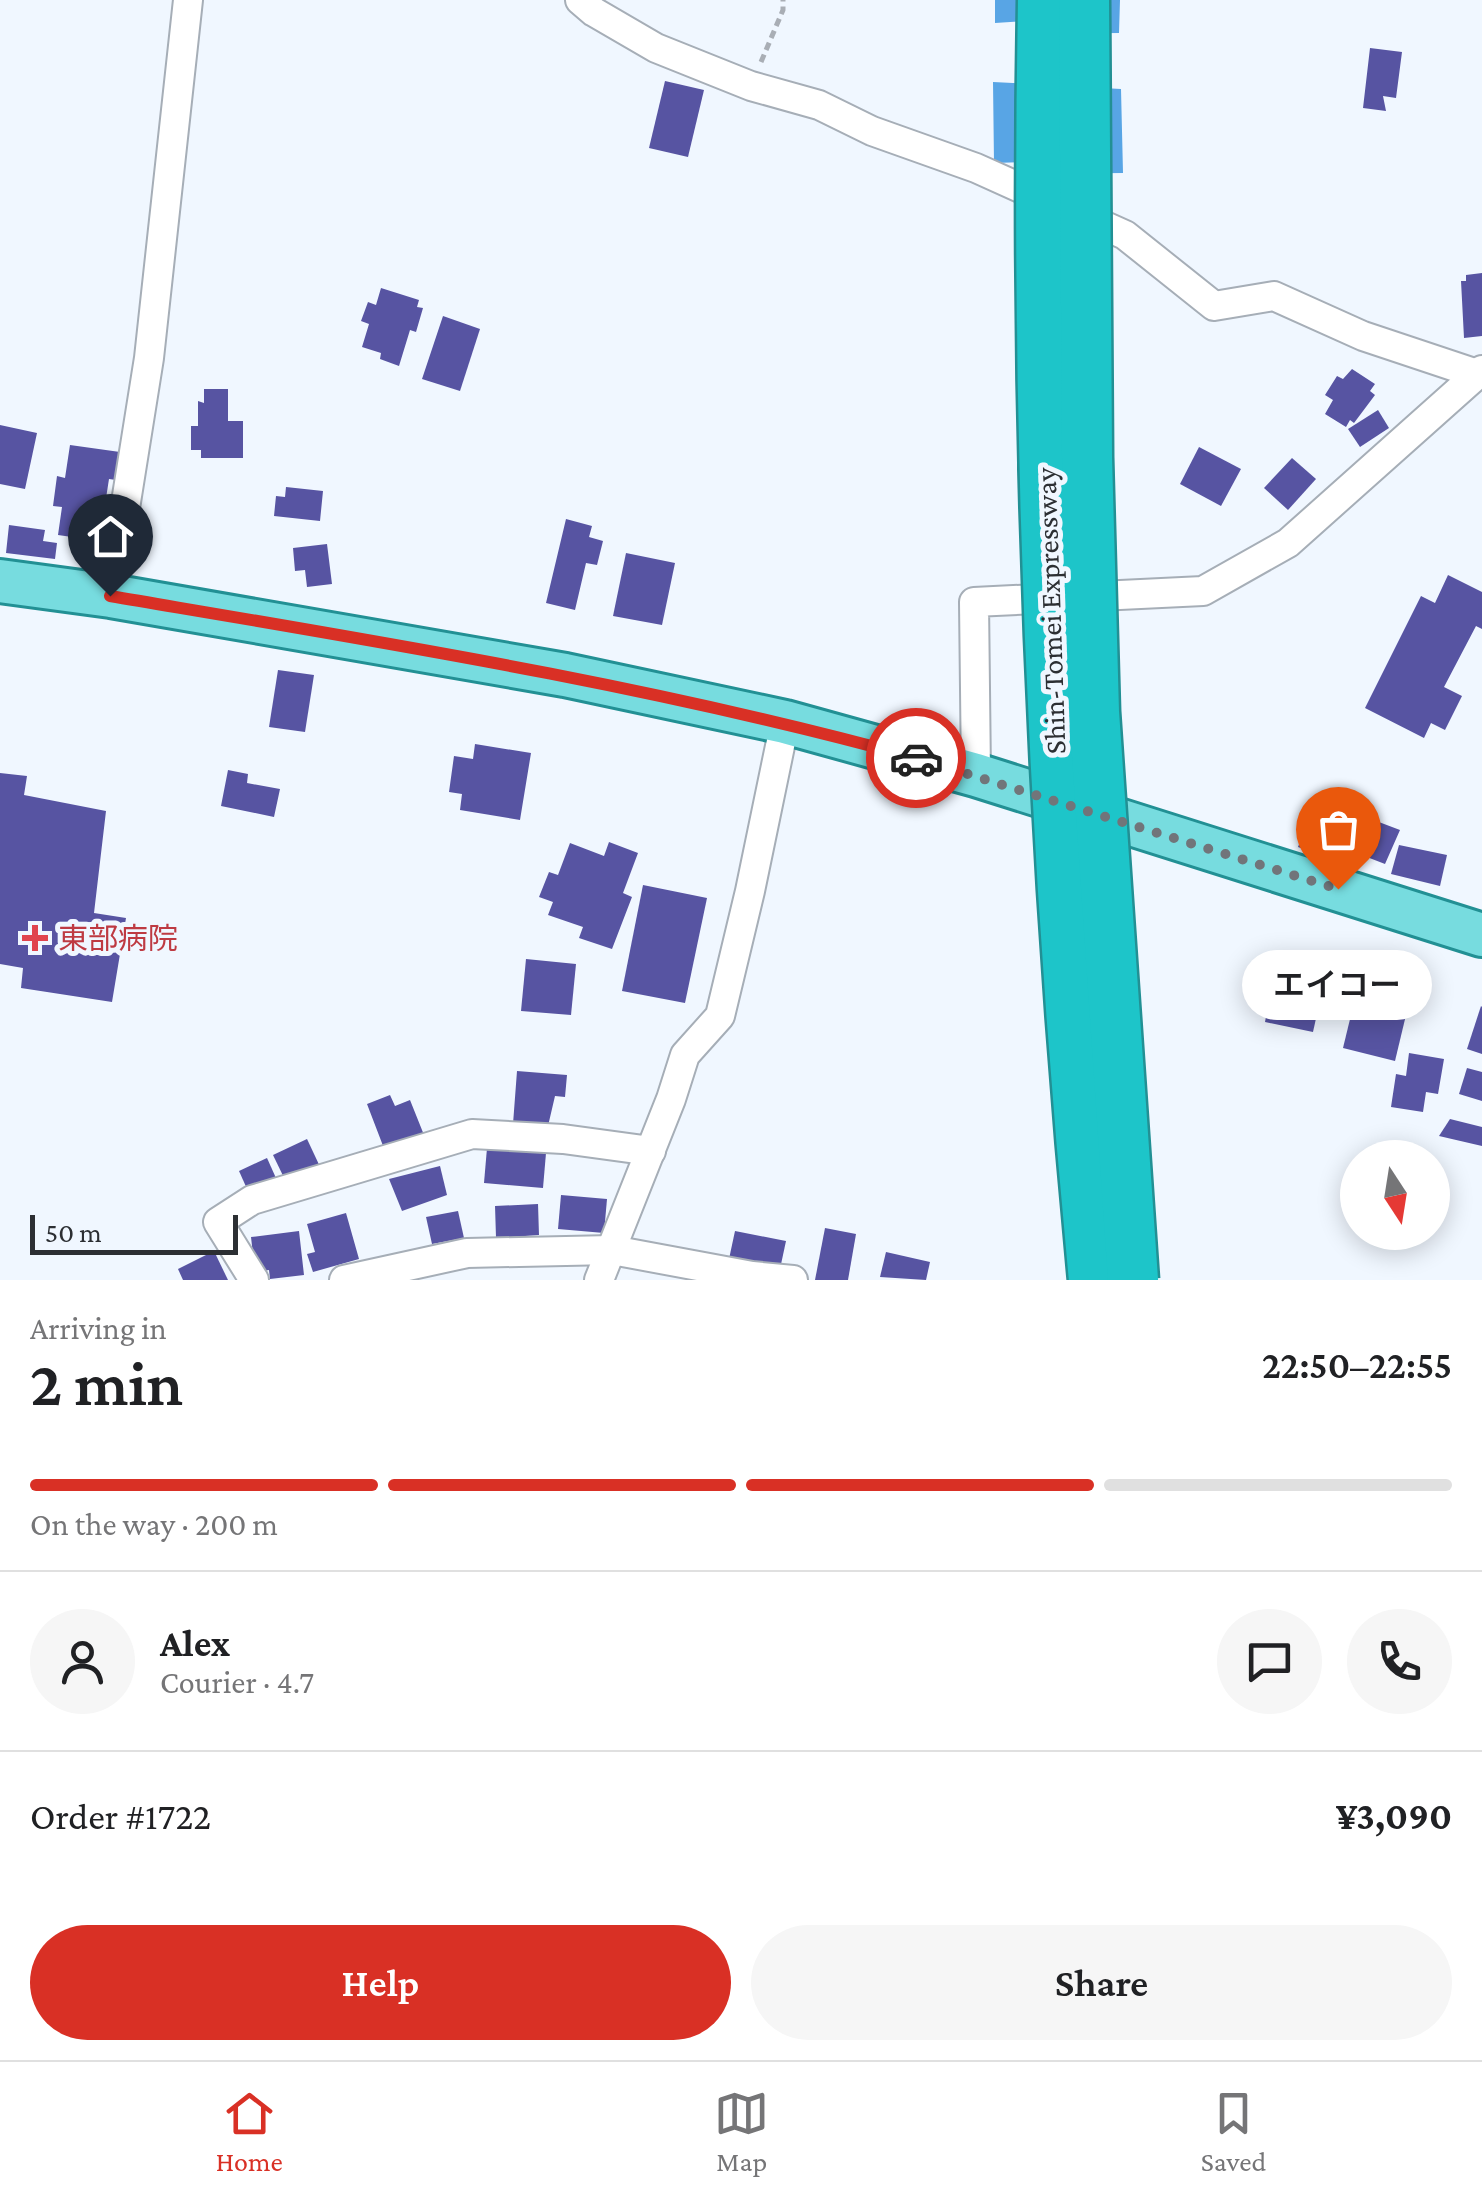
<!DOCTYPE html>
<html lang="en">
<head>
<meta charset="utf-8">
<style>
	body { margin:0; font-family:"Crimson Pro","Noto Sans JP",serif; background:#f6f6f6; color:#202124; height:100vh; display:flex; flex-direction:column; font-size:38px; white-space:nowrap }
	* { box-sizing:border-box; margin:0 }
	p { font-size:32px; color:#757577 }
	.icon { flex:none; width:55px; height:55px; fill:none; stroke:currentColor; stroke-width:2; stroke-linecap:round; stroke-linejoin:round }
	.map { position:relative; height:1280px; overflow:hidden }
	.details { display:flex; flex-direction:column; background:#fff; flex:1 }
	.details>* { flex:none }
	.needle { width:65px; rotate:168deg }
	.buttons { position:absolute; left:1340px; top:1140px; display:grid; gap:20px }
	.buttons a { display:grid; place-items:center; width:110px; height:110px; border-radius:50%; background:#fff; box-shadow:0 5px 25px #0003; font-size:50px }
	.scale { position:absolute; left:30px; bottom:25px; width:208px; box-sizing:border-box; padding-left:10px; border:5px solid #2c2f33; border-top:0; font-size:28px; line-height:35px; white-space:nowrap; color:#2c2f33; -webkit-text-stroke:8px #f0f7ff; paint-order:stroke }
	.pin { position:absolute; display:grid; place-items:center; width:85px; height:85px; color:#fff; margin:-102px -42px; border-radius:50% 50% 50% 0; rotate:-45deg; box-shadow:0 0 10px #0007 }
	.pin .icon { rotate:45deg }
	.courier { position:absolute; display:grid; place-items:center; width:100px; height:100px; margin:-50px; border:8px solid #d93025; border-radius:50%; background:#fff; color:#222; box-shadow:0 2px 12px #0007 }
	.bubble { position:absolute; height:70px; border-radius:35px; background:#fff; box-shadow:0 5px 25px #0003; font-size:32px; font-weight:600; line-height:70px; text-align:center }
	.overview em { font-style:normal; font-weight:600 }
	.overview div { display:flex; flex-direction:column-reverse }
	.overview { display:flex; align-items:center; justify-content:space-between; height:170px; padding:0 30px }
	h1 { font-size:65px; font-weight:600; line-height:75px }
	.bar { display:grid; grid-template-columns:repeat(4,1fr); gap:15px 10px; align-content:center; height:120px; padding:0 30px }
	.bar i { height:12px; border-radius:8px; background:#e0e0e0 }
	.bar .selected { background:#d93025 }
	.bar p { grid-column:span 4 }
	.line { display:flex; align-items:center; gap:25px; padding:0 30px; border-top:2px solid #e0e0e0 }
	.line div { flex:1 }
	.round { display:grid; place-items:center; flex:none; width:105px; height:105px; border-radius:52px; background:#f6f6f6 }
	.action { display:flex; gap:20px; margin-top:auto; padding:20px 30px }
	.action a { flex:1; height:115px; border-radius:60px; background:#d93025; color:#fff; font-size:40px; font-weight:600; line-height:115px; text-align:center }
	.action a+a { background:#f6f6f6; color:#202124 }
	.tab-bar { display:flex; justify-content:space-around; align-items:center; height:140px; border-top:2px solid #e0e0e0; background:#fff; font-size:28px; color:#757577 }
	.tab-bar a { display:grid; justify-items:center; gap:5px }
	.tab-bar .selected { color:#d93025 }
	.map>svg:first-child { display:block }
</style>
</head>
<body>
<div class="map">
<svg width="1482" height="1280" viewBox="0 0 1482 1280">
	<rect width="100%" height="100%" fill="#f0f7ff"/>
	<!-- water -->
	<g fill="#58a5e5">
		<path d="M995,0H1120L1119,33L1029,34L1028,21L995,23Z"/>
		<path d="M993,82L1121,89L1123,173L1025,174L1023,162L994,163Z"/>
	</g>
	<!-- building -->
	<g fill="#5754a2">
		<path d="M1370,48L1402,52L1396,98L1383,96L1386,111L1363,108Z"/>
		<path d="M665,81L704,90L688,157L649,148Z"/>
		<path d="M1482,273V336L1464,338L1461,281H1466V275Z"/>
		<path d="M381,288L419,300L417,307L423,308L416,332L410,330L399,366L380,359L381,353L362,347L369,324L361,321L368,302L376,305Z"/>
		<path d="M443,316L480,329L460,391L422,379Z"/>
		<path d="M1352,369L1375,384L1370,391L1375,395L1354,423L1350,420L1346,427L1325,414L1333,400L1325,395L1337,376L1343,379Z"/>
		<path d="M204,389H228V421H243V458H201V450H191V426H198V401L204,403Z"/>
		<path d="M1378,410L1389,428L1360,447L1348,429Z"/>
		<path d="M0,425L37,433L25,489L0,484Z"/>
		<path d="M70,445L120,452L116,480L109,479L102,524L89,522L86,539L58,535L62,507L53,506L57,476L65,478Z"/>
		<path d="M1199,447L1241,469L1221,506L1180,484Z"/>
		<path d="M1292,458L1316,479L1288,510L1264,488Z"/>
		<path d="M286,487L323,491L320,521L274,516L276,496L285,497Z"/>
		<path d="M566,519L592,526L589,537L603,541L597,565L586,563L575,610L546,603Z"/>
		<path d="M9,525L45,530L43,541L57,543L55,559L6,553Z"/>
		<path d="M327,544L332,584L307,587L305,570L295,571L293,548Z"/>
		<path d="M626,553L675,563L662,625L613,616Z"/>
		<path d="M1448,575L1482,592V629L1476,626L1444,687L1462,696L1445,730L1431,723L1424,738L1365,708L1421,596L1435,603Z"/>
		<path d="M278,670L314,675L305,732L269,727Z"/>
		<path d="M475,744L531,753L520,820L460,810L462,794L449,792L454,756L473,759Z"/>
		<path d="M228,770L248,774L247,783L280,789L274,817L221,806Z"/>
		<path d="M0,773L27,776L24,795L106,811L94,913L126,918L112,1002L21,988L23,968L0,964Z"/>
		<path d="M1318,799L1400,830L1385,864L1341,847L1335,860L1298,847Z"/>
		<path d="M609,842L638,853L623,893L632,897L612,949L579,938L583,927L548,915L553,902L539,897L549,872L558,875L570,843L604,856Z"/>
		<path d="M1399,845L1447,855L1440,886L1391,874Z"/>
		<path d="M643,885L707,898L685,1003L622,991Z"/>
		<path d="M526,959L576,964L571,1015L521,1011Z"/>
		<path d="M1273,981L1322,991L1313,1032L1265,1022Z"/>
		<path d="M1359,982L1411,994L1395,1061L1343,1048Z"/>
		<path d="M1481,1006L1482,1007V1054L1467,1049Z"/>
		<path d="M1409,1053L1444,1059L1438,1094L1426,1092L1423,1112L1391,1107L1396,1074L1406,1076Z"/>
		<path d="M1467,1068L1482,1072V1101L1459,1094Z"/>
		<path d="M517,1071L567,1075L565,1097L555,1096L548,1126L513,1124Z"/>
		<path d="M390,1095L395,1106L410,1100L424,1135L385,1151L367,1104Z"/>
		<path d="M1450,1119L1482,1127V1146L1439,1136Z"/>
		<path d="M307,1139L322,1171L288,1186L273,1155Z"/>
		<path d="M487,1148L546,1153L543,1188L484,1183Z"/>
		<path d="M267,1158L280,1187L252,1200L239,1171Z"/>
		<path d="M440,1166L447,1195L402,1211L389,1179Z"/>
		<path d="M561,1195L607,1199L604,1233L558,1229Z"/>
		<path d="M538,1204L539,1235L496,1238L495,1206Z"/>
		<path d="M458,1211L464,1238L432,1244L426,1217Z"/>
		<path d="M346,1213L359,1259L313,1272L307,1254L315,1252L307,1224Z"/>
		<path d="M825,1228L856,1234L848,1280H815Z"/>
		<path d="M299,1231L304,1275L270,1279L269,1270L255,1272L251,1237Z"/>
		<path d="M735,1231L786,1241L780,1269L729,1259Z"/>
		<path d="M214,1251L228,1280H183L178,1269Z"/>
		<path d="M886,1252L930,1262L926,1280L880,1277Z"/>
	</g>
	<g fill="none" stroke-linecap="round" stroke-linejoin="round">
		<defs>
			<g id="minor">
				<path d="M580,0L594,12L656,48L751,86L819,105L872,131L976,168L1125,235L1214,306L1274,296L1363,336L1477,374"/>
				<path d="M111,596L149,358L188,0"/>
				<path d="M976,775L974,602L1203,591L1288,543L1482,370"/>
				<path d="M254,1280L218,1222L252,1200L472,1134L563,1139L651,1151"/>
				<path d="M344,1280L467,1253L612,1250L752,1276L793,1280"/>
				<path d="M599,1280L671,1099L685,1055L720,1016L750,891L785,722"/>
			</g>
			<path id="primary" d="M0,581L111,596L565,675L785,722L976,775L1482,935"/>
		</defs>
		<!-- minor casing -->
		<use href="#minor" stroke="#a6aeb7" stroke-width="32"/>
		<!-- primary casing -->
		<use href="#primary" stroke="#229094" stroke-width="48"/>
		<!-- path -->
		<path stroke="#a9aeb5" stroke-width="5" stroke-dasharray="8 5" stroke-linecap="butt" d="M761,62L783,10V0"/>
		<!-- minor -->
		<use href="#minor" stroke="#fff" stroke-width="28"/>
		<!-- primary -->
		<use href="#primary" stroke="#77dcdf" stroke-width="42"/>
		<defs>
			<g id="motorway-bridge">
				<path d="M1043,0C1035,427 1053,855 1094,1280"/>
				<path d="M1084,0L1087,457L1094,712L1133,1280"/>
			</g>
		</defs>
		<!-- motorway-bridge casing -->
		<use href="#motorway-bridge" stroke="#229094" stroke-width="55" stroke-linecap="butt"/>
		<!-- motorway-bridge -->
		<use href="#motorway-bridge" stroke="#1dc5c9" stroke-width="50"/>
	</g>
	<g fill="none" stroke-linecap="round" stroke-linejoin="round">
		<!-- done -->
		<path stroke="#71757a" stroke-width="10" stroke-dasharray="0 18" d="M916,758L1338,889"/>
		<!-- route -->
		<path stroke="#d93025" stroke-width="12" d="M110,596C381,642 651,685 916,758"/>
	</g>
	<!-- markers -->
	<path fill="#e0444e" stroke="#f0f7ff" stroke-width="4" d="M30 923h10v10h10v10h-10v10h-10v-10h-10v-10h10z"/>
	<g text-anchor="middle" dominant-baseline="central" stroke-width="10" stroke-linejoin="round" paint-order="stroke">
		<!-- street labels -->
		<g font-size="30" fill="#2c2f33" stroke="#f0f7ff">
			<text transform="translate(1050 611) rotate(-92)">Shin-Tomei Expressway</text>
		</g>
		<!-- health labels -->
		<g font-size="30" fill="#be3a42" stroke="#f0f7ff" text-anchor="start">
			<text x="58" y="938">東部病院</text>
		</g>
	</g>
</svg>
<div class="buttons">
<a><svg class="needle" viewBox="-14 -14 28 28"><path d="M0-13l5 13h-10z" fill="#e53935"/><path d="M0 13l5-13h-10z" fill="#757577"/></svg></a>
</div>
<div class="scale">50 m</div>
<div class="pin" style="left:1338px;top:889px;background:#ea580c"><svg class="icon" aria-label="bag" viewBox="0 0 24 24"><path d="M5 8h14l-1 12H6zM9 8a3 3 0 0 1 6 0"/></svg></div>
<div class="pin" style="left:110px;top:596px;background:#1f2937"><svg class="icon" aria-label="home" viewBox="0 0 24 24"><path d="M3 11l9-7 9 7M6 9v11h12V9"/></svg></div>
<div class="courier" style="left:916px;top:758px"><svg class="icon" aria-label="car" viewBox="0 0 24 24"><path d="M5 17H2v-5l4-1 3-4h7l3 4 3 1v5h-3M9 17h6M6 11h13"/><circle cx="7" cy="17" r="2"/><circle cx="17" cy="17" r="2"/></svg></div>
<div class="bubble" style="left:1242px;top:950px;width:190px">エイコー</div>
</div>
<section class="details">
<div class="overview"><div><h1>2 min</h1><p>Arriving in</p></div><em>22:50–22:55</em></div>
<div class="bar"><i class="selected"></i><i class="selected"></i><i class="selected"></i><i></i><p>On the way · 200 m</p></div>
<div class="line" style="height:180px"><a class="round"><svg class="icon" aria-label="person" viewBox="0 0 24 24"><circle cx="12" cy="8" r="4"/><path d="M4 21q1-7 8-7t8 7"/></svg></a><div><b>Alex</b><p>Courier · 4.7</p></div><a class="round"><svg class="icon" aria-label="chat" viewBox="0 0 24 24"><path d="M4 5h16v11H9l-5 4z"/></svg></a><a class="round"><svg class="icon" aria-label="phone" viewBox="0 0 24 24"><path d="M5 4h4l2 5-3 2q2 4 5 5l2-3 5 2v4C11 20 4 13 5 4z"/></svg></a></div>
<div class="line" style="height:130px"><div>Order #1722</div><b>¥3,090</b></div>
<div class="action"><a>Help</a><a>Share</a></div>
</section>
<nav class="tab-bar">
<a class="selected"><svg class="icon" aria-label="home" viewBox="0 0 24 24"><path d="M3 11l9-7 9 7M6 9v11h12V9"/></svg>Home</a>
<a><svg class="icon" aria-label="map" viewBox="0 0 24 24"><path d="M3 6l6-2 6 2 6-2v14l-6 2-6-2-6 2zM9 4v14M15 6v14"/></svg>Map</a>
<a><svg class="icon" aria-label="saved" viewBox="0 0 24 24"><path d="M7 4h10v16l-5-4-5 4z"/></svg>Saved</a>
</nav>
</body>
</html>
